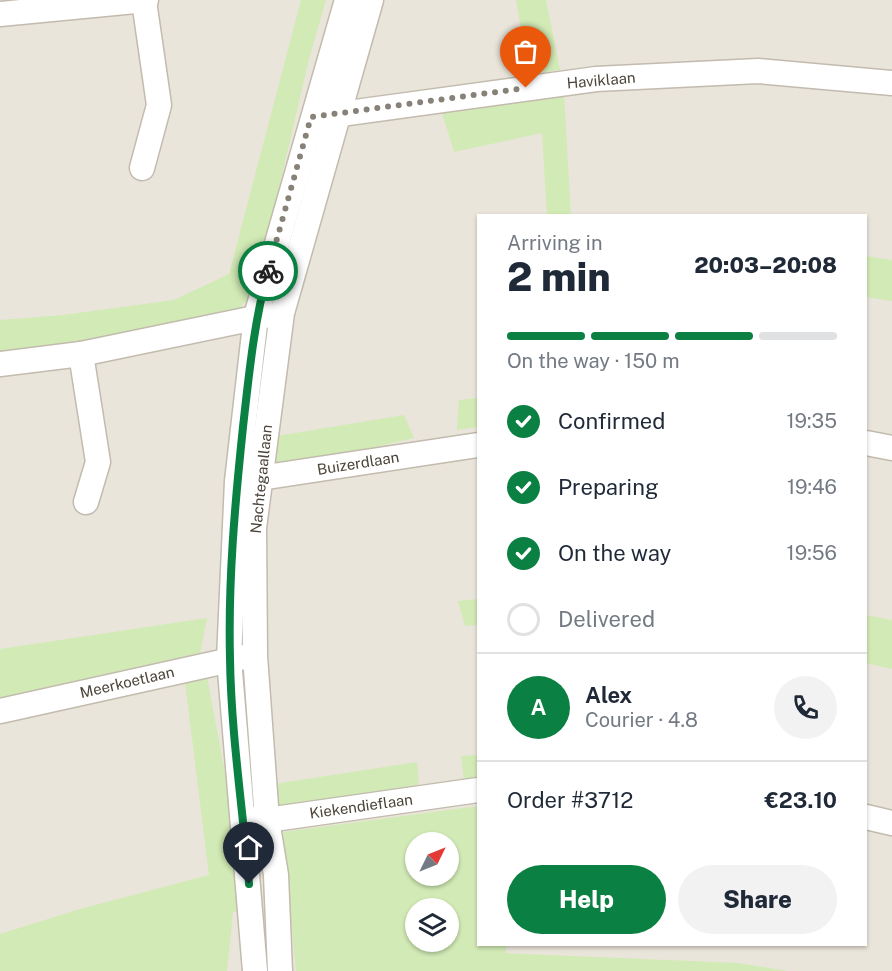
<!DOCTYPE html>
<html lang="en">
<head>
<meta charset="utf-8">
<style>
	body { margin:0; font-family:"Public Sans",sans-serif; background:#f2f2f3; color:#1f2937; height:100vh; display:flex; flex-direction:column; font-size:22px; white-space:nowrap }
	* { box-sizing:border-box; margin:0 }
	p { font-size:20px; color:#747a83 }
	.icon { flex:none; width:33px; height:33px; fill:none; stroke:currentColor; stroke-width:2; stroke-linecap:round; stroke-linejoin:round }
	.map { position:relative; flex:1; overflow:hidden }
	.drawer { position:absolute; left:477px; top:214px; width:390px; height:732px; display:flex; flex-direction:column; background:#fff; border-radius:0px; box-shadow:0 2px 4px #0004 }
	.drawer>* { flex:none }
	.needle { width:39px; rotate:47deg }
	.tools { position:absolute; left:405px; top:832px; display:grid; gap:12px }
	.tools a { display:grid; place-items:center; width:54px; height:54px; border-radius:50%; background:#fff; box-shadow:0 2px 4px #0004; font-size:30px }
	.pin { position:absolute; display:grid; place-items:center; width:51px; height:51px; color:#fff; margin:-62px -26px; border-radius:50% 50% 50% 0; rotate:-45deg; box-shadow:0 0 6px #0007 }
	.pin .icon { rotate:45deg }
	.courier { position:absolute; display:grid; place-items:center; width:60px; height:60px; margin:-30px; border:4px solid #0b8043; border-radius:50%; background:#fff; color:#222; box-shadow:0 2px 8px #0007 }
	.overview em { font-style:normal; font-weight:800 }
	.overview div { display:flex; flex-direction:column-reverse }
	.overview { display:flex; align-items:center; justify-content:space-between; height:102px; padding:0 30px }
	h1 { font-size:39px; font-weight:800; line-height:45px }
	.bar { display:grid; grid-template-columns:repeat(4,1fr); gap:9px 6px; align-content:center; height:72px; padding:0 30px }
	.bar i { height:8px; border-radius:4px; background:#e0e1e3 }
	.bar .on { background:#0b8043 }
	.bar p { grid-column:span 4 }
	.line { display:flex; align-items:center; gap:15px; padding:0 30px; border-top:2px solid #e0e1e3 }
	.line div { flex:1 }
	.round { display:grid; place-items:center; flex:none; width:63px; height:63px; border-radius:32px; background:#f2f2f3 }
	ol { padding:0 30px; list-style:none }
	li { display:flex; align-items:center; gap:18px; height:66px }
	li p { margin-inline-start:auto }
	li .icon { padding:6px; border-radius:50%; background:#0b8043; color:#fff; stroke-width:4 }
	li:last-child { color:#747a83 }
	li i { width:33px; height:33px; border:3px solid #e0e1e3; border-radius:50% }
	.cta { display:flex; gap:12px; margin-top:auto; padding:12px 30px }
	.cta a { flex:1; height:69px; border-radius:36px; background:#0b8043; color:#fff; font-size:24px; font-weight:800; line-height:69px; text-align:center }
	.cta a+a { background:#f2f2f3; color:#1f2937 }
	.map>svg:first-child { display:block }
</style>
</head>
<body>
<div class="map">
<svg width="892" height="971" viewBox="0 0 892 971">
	<rect width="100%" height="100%" fill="#f6f3ec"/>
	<!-- residential -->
	<path fill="#eae5da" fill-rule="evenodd" d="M0,0H892V971H0ZM478,216H866V945H478ZM416,843H448V876H416ZM416,909H448V942H416Z"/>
	<!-- green -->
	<g fill="#d2eab5" fill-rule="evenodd">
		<path d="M301,0H326L309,59L255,291L235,313L101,340L0,354V320L63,315L174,300L229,274Z"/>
		<path d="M516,0H546L560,70L529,74Z"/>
		<path d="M564,95L571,216H547L542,133L454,152L442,113Z"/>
		<path d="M866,256L892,260V301L866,297Z"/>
		<path d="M478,398V427L457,430L459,400Z"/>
		<path d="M404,415L414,438L338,456L271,464L277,436Z"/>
		<path d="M478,599V625L465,626L458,601Z"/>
		<path d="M866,615L892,620V669L866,663Z"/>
		<path d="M207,618L200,653L0,698V649Z"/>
		<path d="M207,677L230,799L244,909L233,912L227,971H0V934L80,909L209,875L185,682Z"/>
		<path d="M478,755V779L464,781L461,756Z"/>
		<path d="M417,762L419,787L278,806L274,784Z"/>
		<path d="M478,806V945H507L505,953L738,963L788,971H296L283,832ZM416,843H448V876H416ZM416,909H448V942H416Z"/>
	</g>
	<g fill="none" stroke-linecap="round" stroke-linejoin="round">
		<defs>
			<g id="minor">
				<path d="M0,14L146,0"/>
				<path d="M326,116L596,79L758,71L892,83"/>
				<path d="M142,168L159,105L144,1"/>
				<path d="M81,354L98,462L86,502"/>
				<path d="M0,364L81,354L269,315"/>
				<path d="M866,443L892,448"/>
				<path d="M246,480L478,445"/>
				<path d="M0,711L244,657"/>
				<path d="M866,817L892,823"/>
				<path d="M252,819L267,820L478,790"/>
				<path d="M255,971L229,659L237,481L256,316L347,0"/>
				<path d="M280,971L276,875L267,820L255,656L254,528L282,313L371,0"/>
			</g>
		</defs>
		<!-- minor casing -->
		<use href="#minor" stroke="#c2bbae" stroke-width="27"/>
		<!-- minor -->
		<use href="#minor" stroke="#fff" stroke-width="24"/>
	</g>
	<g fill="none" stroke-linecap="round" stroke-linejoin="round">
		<!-- done -->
		<path stroke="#878178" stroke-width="6" stroke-dasharray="0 10.8" d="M268,271L311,117L526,88"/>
		<!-- route -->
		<path stroke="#0b8043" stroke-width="8" d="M249,884C243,809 231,734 230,658C228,581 235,503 243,427C249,374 254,322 268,271"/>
	</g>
	<g text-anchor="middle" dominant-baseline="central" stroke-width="4.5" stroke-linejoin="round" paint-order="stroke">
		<!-- street labels -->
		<g font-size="15" fill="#4b4439" stroke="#fff">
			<text transform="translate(601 80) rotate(-5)">Haviklaan</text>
			<text transform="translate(358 463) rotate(-9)">Buizerdlaan</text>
			<text transform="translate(261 479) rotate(-84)">Nachtegaallaan</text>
			<text transform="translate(127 682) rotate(-13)">Meerkoetlaan</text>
			<text transform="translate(361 806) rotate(-8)">Kiekendieflaan</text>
		</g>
	</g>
</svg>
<div class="tools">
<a><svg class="needle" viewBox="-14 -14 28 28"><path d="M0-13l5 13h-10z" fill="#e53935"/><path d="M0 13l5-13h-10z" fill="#747a83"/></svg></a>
<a><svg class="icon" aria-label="layers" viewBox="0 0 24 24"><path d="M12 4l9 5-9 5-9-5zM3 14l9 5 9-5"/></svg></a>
</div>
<div class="pin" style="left:526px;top:88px;background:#ea580c"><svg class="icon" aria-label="bag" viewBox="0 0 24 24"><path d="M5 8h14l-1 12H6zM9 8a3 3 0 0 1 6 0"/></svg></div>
<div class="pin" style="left:249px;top:884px;background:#1f2937"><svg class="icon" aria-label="home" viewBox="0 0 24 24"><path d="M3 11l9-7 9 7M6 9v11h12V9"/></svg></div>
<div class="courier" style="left:268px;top:271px"><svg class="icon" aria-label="bike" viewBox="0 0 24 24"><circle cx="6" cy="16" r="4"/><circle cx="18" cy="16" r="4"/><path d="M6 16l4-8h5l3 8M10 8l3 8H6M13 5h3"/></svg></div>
<section class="drawer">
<div class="overview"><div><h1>2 min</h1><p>Arriving in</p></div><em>20:03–20:08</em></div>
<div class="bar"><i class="on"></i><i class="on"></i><i class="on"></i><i></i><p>On the way · 150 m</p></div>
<ol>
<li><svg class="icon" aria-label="check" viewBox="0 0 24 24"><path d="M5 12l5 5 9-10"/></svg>Confirmed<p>19:35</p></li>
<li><svg class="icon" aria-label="check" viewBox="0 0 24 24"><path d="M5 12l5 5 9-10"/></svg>Preparing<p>19:46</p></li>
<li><svg class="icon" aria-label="check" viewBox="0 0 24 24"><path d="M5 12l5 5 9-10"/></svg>On the way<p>19:56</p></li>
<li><i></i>Delivered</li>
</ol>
<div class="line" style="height:108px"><b class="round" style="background:#0b8043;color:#fff">A</b><div><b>Alex</b><p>Courier · 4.8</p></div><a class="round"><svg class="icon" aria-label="phone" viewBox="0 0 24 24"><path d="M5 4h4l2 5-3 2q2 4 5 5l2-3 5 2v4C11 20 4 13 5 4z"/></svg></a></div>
<div class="line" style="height:78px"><div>Order #3712</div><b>€23.10</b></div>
<div class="cta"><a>Help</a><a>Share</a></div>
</section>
</div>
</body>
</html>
